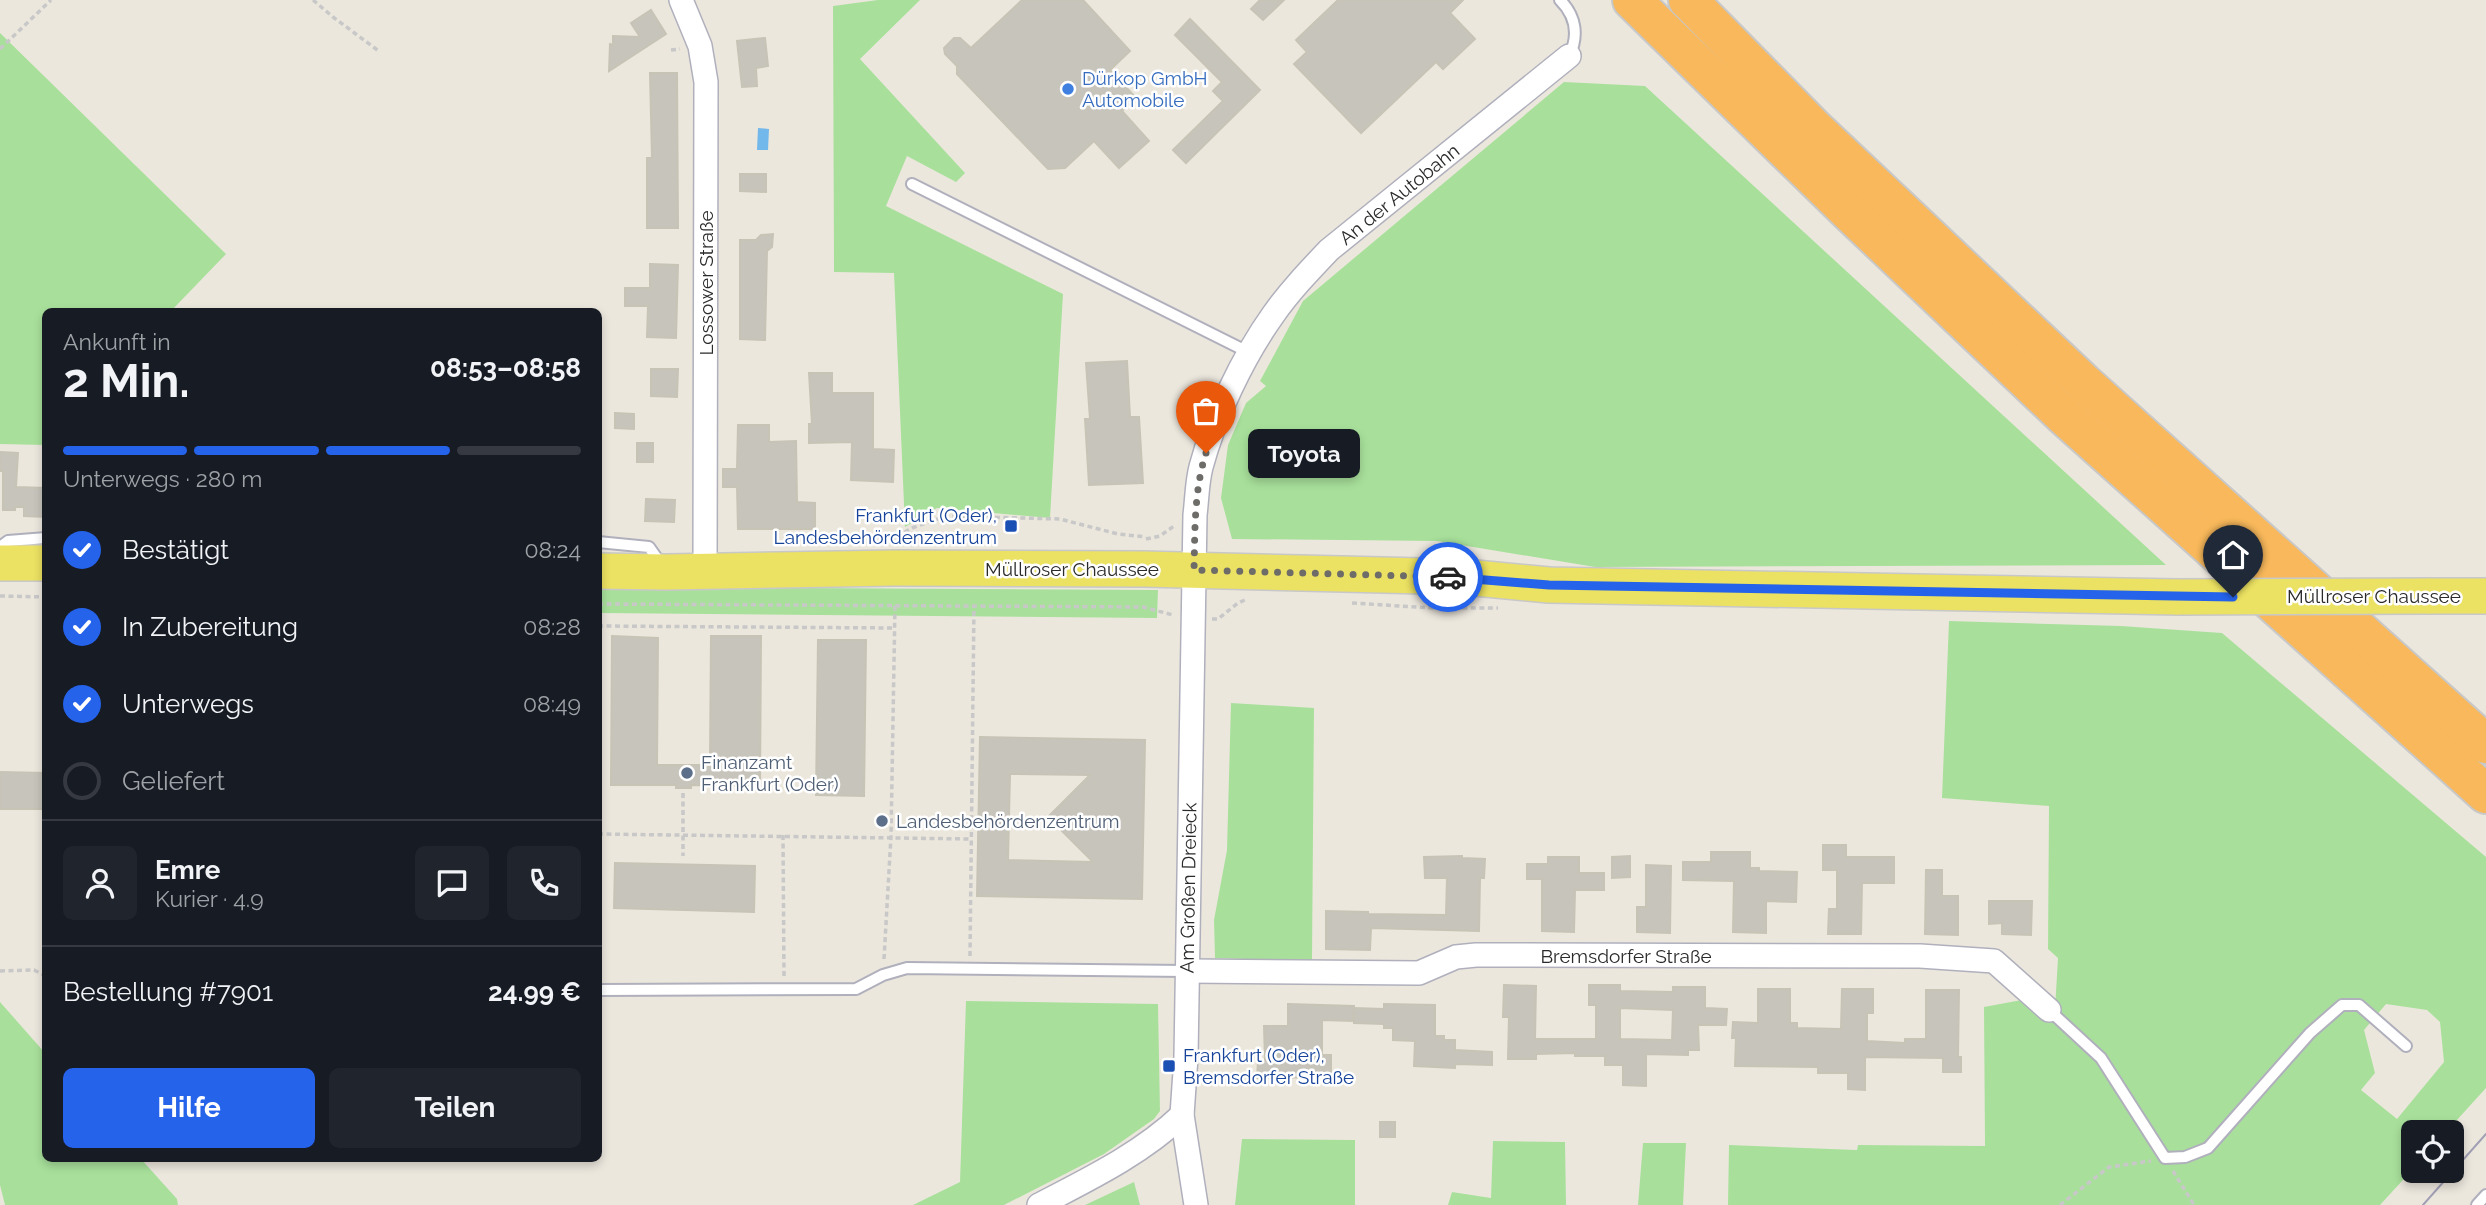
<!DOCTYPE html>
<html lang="de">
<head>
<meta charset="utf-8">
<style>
	body { margin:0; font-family:Raleway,sans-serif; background:#20242c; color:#f1f3f6; height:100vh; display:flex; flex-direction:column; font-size:26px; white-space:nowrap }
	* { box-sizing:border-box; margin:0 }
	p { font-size:23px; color:#9ea1a6 }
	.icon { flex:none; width:38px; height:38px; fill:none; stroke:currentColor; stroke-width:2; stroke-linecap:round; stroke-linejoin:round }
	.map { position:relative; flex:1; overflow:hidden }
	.panel { position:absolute; left:42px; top:308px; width:560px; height:854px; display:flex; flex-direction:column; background:#171b24; border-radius:10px; box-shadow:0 4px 10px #0003 }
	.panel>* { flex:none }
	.tools { position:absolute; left:2401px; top:1120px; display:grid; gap:14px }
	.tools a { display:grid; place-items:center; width:63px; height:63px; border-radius:10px; background:#171b24; box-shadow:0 4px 10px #0003; font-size:35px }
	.pin { position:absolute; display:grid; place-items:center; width:60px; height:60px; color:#fff; margin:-72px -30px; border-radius:50% 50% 50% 0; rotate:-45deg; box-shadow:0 0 7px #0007 }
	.pin .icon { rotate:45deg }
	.courier { position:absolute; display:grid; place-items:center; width:70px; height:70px; margin:-35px; border:5px solid #2563eb; border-radius:50%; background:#fff; color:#222; box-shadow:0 2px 9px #0007 }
	.bubble { position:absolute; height:49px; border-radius:10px; background:#171b24; box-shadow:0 4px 10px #0003; font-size:23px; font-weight:700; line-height:49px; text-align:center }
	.overview em { font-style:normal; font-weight:700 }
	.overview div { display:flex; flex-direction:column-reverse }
	.overview { display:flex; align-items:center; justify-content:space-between; height:119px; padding:0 21px }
	h1 { font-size:46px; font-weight:700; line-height:52px }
	.bar { display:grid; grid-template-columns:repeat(4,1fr); gap:10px 7px; align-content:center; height:84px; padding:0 21px }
	.bar i { height:9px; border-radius:5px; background:#363941 }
	.bar .on { background:#2563eb }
	.bar p { grid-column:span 4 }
	.line { display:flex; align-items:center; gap:18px; padding:0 21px; border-top:2px solid #363941 }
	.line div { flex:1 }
	.round { display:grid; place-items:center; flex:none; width:74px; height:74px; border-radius:10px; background:#20242c }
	ol { padding:0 21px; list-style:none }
	li { display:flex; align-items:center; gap:21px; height:77px }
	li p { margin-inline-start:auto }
	li .icon { padding:7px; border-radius:50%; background:#2563eb; color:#fff; stroke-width:4 }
	li:last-child { color:#9ea1a6 }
	li i { width:38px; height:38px; border:4px solid #363941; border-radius:50% }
	.action { display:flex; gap:14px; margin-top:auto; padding:14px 21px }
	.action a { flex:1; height:80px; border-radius:10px; background:#2563eb; color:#fff; font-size:28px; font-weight:700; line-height:80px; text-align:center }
	.action a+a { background:#20242c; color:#f1f3f6 }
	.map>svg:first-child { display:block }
</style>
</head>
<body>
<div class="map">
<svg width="2486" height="1205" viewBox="0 0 2486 1205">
	<rect width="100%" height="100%" fill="#ece7dd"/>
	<!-- green -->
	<g fill="#a8e09b" fill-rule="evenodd">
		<path d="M878,0H920L860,59L965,173L956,182L907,156L886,206L1063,294L1050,518L937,508L905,527L894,273L834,272L833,6Z"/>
		<path d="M0,33L226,254L171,311L46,312L45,445L0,444Z"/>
		<path d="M1564,82L1645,86L2166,565L1595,567L1437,541L1232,539L1221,498L1228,445L1246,403L1266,386L1260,381L1303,301Z"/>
		<path d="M599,587L1158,590L1157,618L599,613Z"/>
		<path d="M1949,621L2121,626L2222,633L2486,857V1088L2446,1132H2413V1169L2380,1205H1728L1729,1145L1857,1150L1858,1145L1985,1146L1984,1007L2027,999L2055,1009L2058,958L2048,949L2049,806L1942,798ZM2386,1004L2427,1010L2440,1022L2444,1062L2397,1119L2361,1090L2375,1073L2364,1030Z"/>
		<path d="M1231,703L1314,708L1312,961L1215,958L1214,920L1227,850Z"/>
		<path d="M966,1001L1158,1004L1160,1111L1154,1119L1104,1154L1004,1205H913L960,1182Z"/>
		<path d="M0,1002L45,1053L46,1158L141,1159L177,1199L178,1205H5L0,1185Z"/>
		<path d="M1242,1139L1355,1140V1205H1235Z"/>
		<path d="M1493,1141L1565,1142L1566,1205H1448L1452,1192L1491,1198Z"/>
		<path d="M1643,1143H1686L1683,1205H1638Z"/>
		<path d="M1134,1182L1140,1205H1085Z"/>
	</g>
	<!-- water -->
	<path fill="#73b8ea" d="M758,128L769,129L768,150H757Z"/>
	<!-- building -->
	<g fill="#c7c4bc" stroke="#c7c4b6" stroke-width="2" fill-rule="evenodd">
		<path d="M1022,0H1083L1130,51L1110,70L1136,98L1122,111L1149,141L1119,168L1094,141L1065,168L1048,169L957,74V66L945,54L944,48L954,38H960L971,48Z"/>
		<path d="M1260,0H1284L1263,20L1251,9Z"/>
		<path d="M1338,0H1463L1450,13L1475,39L1443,69L1436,62L1361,133L1294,64L1307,52L1296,40Z"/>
		<path d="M651,10L666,34L609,71L610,44L613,45V36L640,37L631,23Z"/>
		<path d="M1190,19L1260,90L1186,163L1173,150L1223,101L1213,91L1222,82L1175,35Z"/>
		<path d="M765,38L768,66L756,68L757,86L742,87L737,41Z"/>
		<path d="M650,73H677L678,228H647V158H652Z"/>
		<path d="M740,174H766V192L740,191Z"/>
		<path d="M773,234L772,247L767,251L765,340L740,339V240H756L761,235Z"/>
		<path d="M650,264L678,265L676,338L647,337L648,306H625V288H650Z"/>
		<path d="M1127,361L1130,417H1139L1143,483L1089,485L1085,419H1090L1086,363Z"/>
		<path d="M651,369H678L677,397L651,396Z"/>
		<path d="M809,373H832V393H873V449L894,450L893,482L851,480L852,442L809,443V424H812Z"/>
		<path d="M615,413L634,414V429L615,428Z"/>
		<path d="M738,425H769V442L796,441L797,502L815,503V529H738L737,487H723V469H737Z"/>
		<rect x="637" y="443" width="16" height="19"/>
		<path d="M0,452L18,453L16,487L46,488V517L24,516V507H15V510H3V471H0Z"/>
		<path d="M646,499L675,500L674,522L645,521Z"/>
		<path d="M612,636L658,638L657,765H710L711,636H761L760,786L691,785V788H676V785H611Z"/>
		<path d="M818,640H866L864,796L816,795Z"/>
		<path d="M980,737L1145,740L1142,899L977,896ZM1010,774L1090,775L1048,817L1093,862L1008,860Z"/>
		<path d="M0,772L46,773V809H0Z"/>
		<path d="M1823,845H1846V857H1894V883H1862L1861,934H1828L1829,909H1837V870H1823Z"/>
		<path d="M1711,852H1750V868H1759V871L1797,872L1796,902L1766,901V933L1733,932L1734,881L1683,880V862H1711Z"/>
		<path d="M1462,856V858L1485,859L1484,878H1480L1479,931L1371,928L1370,950L1326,949V911L1368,912V914L1446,915L1447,878H1425L1424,857Z"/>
		<path d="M1630,856V877L1612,878V857Z"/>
		<path d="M1548,857H1579V873H1604V890H1575L1574,932L1542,931V879H1527V864H1548Z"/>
		<path d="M615,863L755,866L754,912L614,908Z"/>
		<path d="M1646,865L1671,866L1670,933L1637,932V907H1646Z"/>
		<path d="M1926,870H1942V896H1958V935L1925,934Z"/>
		<path d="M1989,901H2032L2031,935L2002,934V923L1989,924Z"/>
		<path d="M1504,985L1536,986L1535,1039H1596V1005H1589V985H1620V991L1673,992V987H1705V1008L1727,1009L1726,1025H1698L1699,1050H1688V1055L1646,1054V1086L1623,1085V1065H1605V1056H1575V1053L1536,1054V1059H1508L1509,1017H1503ZM1620,1008L1673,1010L1672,1040L1620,1039Z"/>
		<path d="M1758,989H1790V1023H1797V1028L1841,1029L1842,989H1873V1013H1867V1041L1905,1043V1039H1926V990H1959L1958,1057H1961V1072H1943V1058L1865,1057V1090L1848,1089V1073H1818V1067L1735,1066L1736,1038H1732L1733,1022L1758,1023Z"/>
		<path d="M1288,1004L1354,1006L1353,1021L1322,1020V1055H1331V1077L1257,1078L1258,1061H1265L1264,1026H1288Z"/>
		<path d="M1384,1004L1435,1005V1036H1444V1040H1455V1050L1492,1052V1065L1455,1064V1068L1414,1066L1415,1041L1393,1040V1028H1384V1024L1354,1023V1008L1384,1009Z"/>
		<rect x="1380" y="1122" width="15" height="15"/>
	</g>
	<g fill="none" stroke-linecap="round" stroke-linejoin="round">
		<defs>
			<g id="service">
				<path d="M1560,0C1576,16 1579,36 1569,56"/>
				<path d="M912,184L1250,353"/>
				<path d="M598,542L649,547L661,564"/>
				<path d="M0,547L8,541L46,538"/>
				<path d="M598,990L856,989L883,975L907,968L1187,971"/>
				<path d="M2049,1010L2101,1058L2165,1158L2185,1157L2208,1148L2310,1033L2342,1005H2359L2406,1046"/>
				<path d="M2477,1205L2486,1195"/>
			</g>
			<g id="minor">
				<path d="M681,0L700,46L706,82L705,571"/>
				<path d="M1187,971L1419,973L1456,957L1476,955L1920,956L1994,961L2049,1010"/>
				<path d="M1039,1205C1089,1179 1141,1154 1182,1115"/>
				<path d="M1196,1205L1182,1115L1186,1057L1195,515C1197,499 1197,482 1201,467C1214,418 1243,357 1273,315C1289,292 1309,271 1329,250L1569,56"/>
			</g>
			<g id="primary">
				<path d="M0,563H46"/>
				<path d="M598,571L666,572L894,568L1144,569L1465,577L1549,585L2178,597"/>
				<path d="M2427,596H2486"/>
			</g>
			<g id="motorway">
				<path d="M1632,0L1849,212L2063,415L2486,794"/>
				<path d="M1688,0L1814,128L2084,383L2486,744"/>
			</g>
		</defs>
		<!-- service casing -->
		<use href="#service" stroke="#b0b0bd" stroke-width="14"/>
		<!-- minor casing -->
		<use href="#minor" stroke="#b0b0bd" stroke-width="26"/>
		<!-- primary casing -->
		<use href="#primary" stroke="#c8c8c8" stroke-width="38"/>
		<!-- motorway casing -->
		<use href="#motorway" stroke="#c8c8c8" stroke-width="42"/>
		<!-- path -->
		<g stroke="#c8c8c8" stroke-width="3.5" stroke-dasharray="5 3.5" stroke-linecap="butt">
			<path d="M313,0L333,17L380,52"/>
			<path d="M0,49L51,0"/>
			<path d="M671,50L680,49"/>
			<path d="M1146,539L1160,536L1174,526"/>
			<path d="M890,541L912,528L946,516L1060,519L1118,534L1146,537"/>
			<path d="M0,596L46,597"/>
			<path d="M1352,603L1432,608H1498"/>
			<path d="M598,604L1143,607L1173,615"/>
			<path d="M1212,619H1218L1238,603L1247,599"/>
			<path d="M598,626L894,628"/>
			<path d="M598,711V714"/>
			<path d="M683,793V856"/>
			<path d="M598,834L971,839"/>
			<path d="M783,835L784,977"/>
			<path d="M970,956L974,605"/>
			<path d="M884,959L891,836L895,605"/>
			<path d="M0,971L34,970L46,976"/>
			<path d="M2173,1171L2194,1205"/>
			<path d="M2060,1205L2109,1167L2151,1161"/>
		</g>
		<!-- service -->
		<use href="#service" stroke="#fff" stroke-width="10"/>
		<!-- minor -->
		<use href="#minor" stroke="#fff" stroke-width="23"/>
		<!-- primary -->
		<use href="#primary" stroke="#ebe162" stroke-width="35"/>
		<!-- motorway -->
		<use href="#motorway" stroke="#f8b85b" stroke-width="38"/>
		<!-- tram -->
		<path stroke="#a09fb4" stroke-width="2" d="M2423,1205L2486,1134"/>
		<defs>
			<path id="primary-bridge" d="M2178,597L2427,596"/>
		</defs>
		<!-- primary-bridge casing -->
		<use href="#primary-bridge" stroke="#c8c8c8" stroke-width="38" stroke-linecap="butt"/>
		<!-- primary-bridge -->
		<use href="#primary-bridge" stroke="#ebe162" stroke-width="35"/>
	</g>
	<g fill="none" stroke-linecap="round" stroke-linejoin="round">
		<!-- done -->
		<path stroke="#6e6c69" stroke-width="7" stroke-dasharray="0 12.6" d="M1206,453C1194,490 1195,531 1194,570L1448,577"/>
		<!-- route -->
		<path stroke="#2563eb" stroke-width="9" d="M1448,577L1549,585L2233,597"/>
	</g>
	<!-- markers -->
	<circle fill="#3f7fe0" stroke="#fff" stroke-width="2.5" cx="1068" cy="89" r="7"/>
	<g fill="#1a4fb4" stroke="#fff" stroke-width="2.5">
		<rect x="1004" y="519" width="14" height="14" rx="3.5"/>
		<rect x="1162" y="1059" width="14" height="14" rx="3.5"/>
	</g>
	<g fill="#5c6f8a" stroke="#fff" stroke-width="2.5">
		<circle cx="687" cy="773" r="7"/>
		<circle cx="882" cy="821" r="7"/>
	</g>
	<g text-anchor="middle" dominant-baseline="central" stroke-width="5" stroke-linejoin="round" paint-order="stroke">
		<!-- shop labels -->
		<g font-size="19" fill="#366cbe" stroke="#fff" text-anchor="start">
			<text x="1082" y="78">Dürkop GmbH<tspan x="1082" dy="22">Automobile</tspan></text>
		</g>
		<!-- street labels -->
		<g font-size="19" fill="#2a2a2a" stroke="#fff">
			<text transform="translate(1399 194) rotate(-39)">An der Autobahn</text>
			<text transform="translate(706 283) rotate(-90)">Lossower Straße</text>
			<text x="1072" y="569">Müllroser Chaussee</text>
			<text x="2374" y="596">Müllroser Chaussee</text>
			<text transform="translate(1188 888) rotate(-89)">Am Großen Dreieck</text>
			<text x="1626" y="956">Bremsdorfer Straße</text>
		</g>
		<!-- transit labels -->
		<g font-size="19" fill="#164399" stroke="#fff" text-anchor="end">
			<text x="997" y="515">Frankfurt (Oder),<tspan x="997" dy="22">Landesbehördenzentrum</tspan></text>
			<text x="1183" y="1055" text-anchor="start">Frankfurt (Oder),<tspan x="1183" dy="22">Bremsdorfer Straße</tspan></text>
		</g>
		<!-- service labels -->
		<g font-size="19" fill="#4e5e75" stroke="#fff" text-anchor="start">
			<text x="701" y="762">Finanzamt<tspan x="701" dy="22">Frankfurt (Oder)</tspan></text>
			<text x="896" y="821">Landesbehördenzentrum</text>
		</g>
	</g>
</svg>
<div class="tools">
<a><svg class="icon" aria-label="locate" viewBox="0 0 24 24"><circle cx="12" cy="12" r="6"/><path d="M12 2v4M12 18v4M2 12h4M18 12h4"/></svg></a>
</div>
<div class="pin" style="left:1206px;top:453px;background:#ea580c"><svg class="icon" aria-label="bag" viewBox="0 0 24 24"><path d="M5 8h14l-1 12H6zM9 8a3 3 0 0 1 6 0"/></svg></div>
<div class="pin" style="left:2233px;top:597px;background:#1f2937"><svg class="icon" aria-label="home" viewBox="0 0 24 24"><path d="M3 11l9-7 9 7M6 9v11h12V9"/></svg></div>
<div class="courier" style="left:1448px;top:577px"><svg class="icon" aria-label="car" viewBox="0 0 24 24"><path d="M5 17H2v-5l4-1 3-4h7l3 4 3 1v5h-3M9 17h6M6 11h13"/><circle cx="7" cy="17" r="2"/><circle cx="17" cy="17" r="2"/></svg></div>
<div class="bubble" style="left:1248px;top:429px;width:112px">Toyota</div>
<section class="panel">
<div class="overview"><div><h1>2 Min.</h1><p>Ankunft in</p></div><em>08:53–08:58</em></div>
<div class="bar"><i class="on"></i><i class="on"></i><i class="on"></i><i></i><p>Unterwegs · 280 m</p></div>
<ol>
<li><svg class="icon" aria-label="check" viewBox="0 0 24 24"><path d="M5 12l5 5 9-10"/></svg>Bestätigt<p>08:24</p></li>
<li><svg class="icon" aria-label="check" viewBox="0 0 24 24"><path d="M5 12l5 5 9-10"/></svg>In Zubereitung<p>08:28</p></li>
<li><svg class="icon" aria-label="check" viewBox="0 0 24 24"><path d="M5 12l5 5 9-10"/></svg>Unterwegs<p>08:49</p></li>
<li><i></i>Geliefert</li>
</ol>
<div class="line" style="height:126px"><a class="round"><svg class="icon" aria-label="person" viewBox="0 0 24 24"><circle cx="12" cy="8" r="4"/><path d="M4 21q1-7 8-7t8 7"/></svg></a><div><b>Emre</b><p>Kurier · 4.9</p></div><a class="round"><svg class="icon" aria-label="chat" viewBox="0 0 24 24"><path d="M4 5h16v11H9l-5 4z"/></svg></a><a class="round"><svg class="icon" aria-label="phone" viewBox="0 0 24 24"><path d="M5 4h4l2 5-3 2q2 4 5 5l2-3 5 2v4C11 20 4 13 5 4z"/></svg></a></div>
<div class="line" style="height:91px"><div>Bestellung #7901</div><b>24.99 €</b></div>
<div class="action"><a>Hilfe</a><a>Teilen</a></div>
</section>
</div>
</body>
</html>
